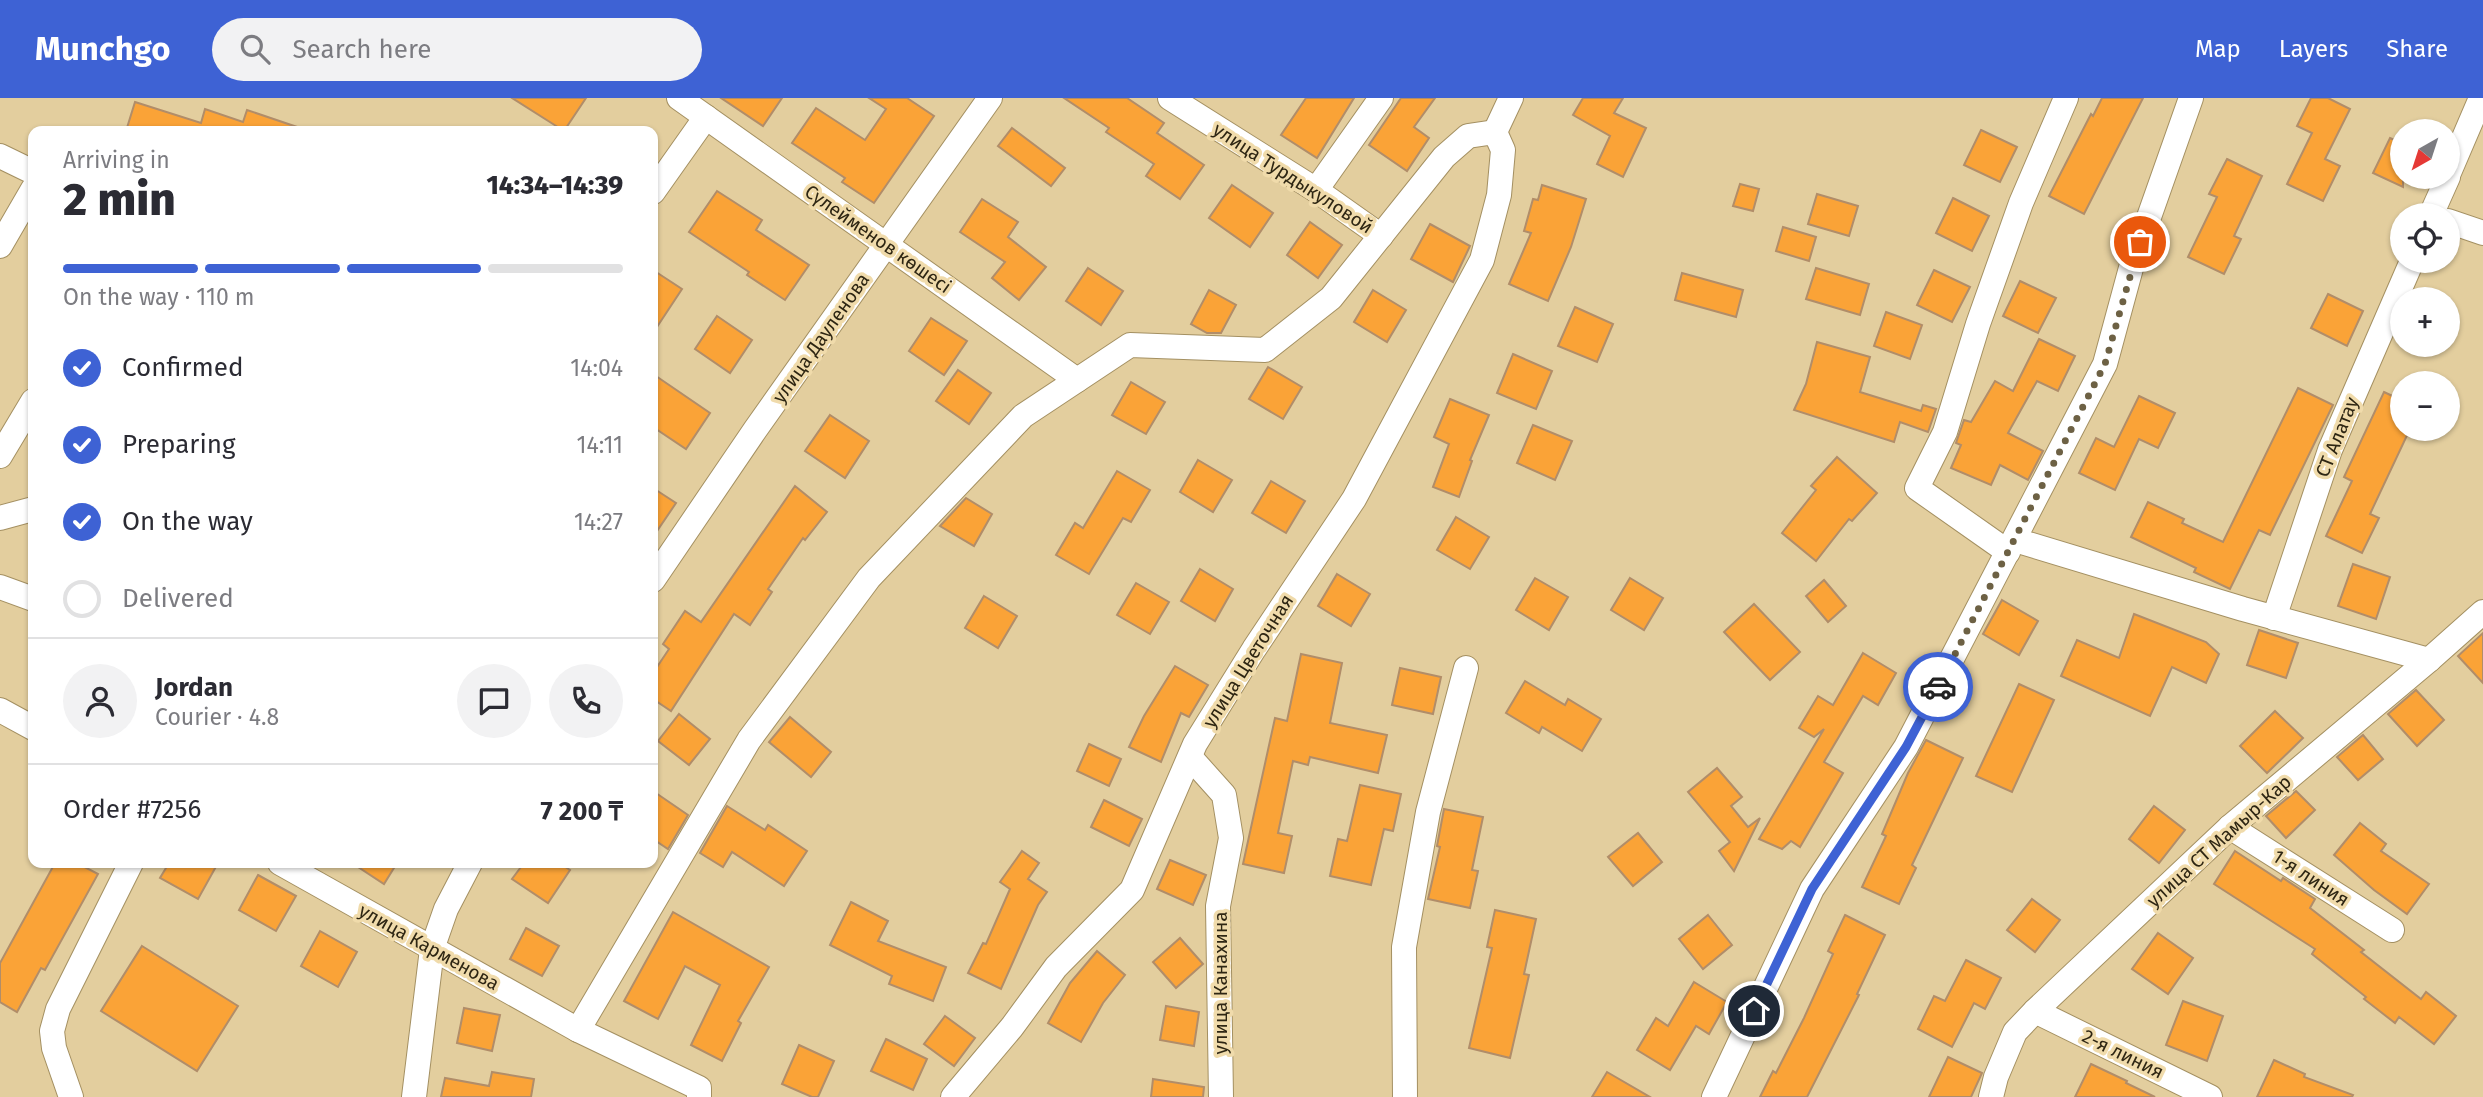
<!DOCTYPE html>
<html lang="en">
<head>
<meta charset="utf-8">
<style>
	body { margin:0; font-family:"Fira Sans",sans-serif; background:#f2f2f3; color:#2b2b33; height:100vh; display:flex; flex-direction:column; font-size:26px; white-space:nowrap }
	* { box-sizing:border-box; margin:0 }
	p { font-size:23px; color:#7c7c81 }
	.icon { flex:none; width:38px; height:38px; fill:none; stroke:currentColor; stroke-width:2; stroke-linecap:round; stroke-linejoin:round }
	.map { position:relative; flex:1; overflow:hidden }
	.side { position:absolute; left:28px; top:28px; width:630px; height:742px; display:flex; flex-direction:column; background:#fff; border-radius:14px; box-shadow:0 2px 5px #0004 }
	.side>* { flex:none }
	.needle { width:46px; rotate:219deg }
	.fabs { position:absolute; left:2390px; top:21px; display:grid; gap:14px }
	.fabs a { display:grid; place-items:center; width:70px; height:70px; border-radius:50%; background:#fff; box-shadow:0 2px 5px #0004; font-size:35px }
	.pin { position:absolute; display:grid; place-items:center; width:60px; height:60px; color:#fff; margin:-30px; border:4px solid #fff; border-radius:50%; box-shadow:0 2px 7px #0007 }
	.courier { position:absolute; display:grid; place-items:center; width:70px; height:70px; margin:-35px; border:5px solid #3e62d4; border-radius:50%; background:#fff; color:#222; box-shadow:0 2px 9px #0007 }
	.overview em { font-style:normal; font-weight:800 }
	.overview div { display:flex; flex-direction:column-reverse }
	.overview { display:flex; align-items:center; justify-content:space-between; height:119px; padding:0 35px }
	h1 { font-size:46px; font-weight:800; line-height:52px }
	.bar { display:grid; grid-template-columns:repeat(4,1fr); gap:10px 7px; align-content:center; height:84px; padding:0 35px }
	.bar i { height:9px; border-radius:5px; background:#e1e1e2 }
	.bar .selected { background:#3e62d4 }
	.bar p { grid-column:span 4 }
	.line { display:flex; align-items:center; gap:18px; padding:0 35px; border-top:2px solid #e1e1e2 }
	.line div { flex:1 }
	.round { display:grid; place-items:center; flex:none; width:74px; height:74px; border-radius:37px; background:#f2f2f3 }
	ol { padding:0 35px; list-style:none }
	li { display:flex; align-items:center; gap:21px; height:77px }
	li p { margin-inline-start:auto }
	li .icon { padding:7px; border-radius:50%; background:#3e62d4; color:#fff; stroke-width:4 }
	li:last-child { color:#7c7c81 }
	li i { width:38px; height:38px; border:4px solid #e1e1e2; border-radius:50% }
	header { display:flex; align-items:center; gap:42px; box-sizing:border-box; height:98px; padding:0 35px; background:#3e62d4; color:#fff }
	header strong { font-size:33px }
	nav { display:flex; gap:38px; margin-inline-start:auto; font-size:24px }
	.search { width:490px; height:63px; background:#f2f2f3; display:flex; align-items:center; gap:18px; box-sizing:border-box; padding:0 24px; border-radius:38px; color:#7c7c81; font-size:26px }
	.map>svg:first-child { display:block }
</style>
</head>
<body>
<header>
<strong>Munchgo</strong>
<div class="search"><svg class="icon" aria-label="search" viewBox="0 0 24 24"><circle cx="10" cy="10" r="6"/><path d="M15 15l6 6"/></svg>Search here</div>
<nav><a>Map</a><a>Layers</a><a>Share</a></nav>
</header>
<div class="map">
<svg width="2483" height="999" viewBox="0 0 2483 999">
	<rect width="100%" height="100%" fill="#e3ce9e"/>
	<!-- building -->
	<g fill="#faa337" stroke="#b18d69" stroke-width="2">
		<path d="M512,0H586L564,33Z"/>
		<path d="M721,0H782L763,28Z"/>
		<path d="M869,0H907L934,18L874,105L842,84L845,80L792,45L816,10L865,42L886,11Z"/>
		<path d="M1064,0H1127L1164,25L1157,35L1204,67L1180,101L1146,78L1154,66L1106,34L1109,30Z"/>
		<path d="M1306,0H1354L1317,60L1281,37Z"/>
		<path d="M1401,0H1435L1414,29L1429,40L1407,73L1369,47Z"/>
		<path d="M1583,0H1623L1614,15L1646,30L1623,79L1597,66L1610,38L1573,17Z"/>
		<path d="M2102,0H2143L2084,116L2049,98L2091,16L2093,18Z"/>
		<path d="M2311,0H2328L2350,11L2325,61L2340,68L2323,103L2287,86L2312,35L2297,28Z"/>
		<path d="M135,4L201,25L205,11L243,24L247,12L300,30L299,33H126Z"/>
		<path d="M1012,30L1065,70L1051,88L998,48Z"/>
		<path d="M1981,32L2017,49L2000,84L1964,67Z"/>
		<path d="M2390,40L2403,46V89L2373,75Z"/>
		<path d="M2227,61L2262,78L2234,138L2241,141L2224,176L2188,159L2217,99L2209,96Z"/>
		<path d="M1740,86L1759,91L1753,113L1733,108Z"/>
		<path d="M1232,87L1273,115L1250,149L1209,120Z"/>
		<path d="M1542,87L1586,101L1571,149L1548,203L1509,186L1531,135L1524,133L1533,101L1538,102Z"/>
		<path d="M717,93L762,122L756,132L809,167L785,202L747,177L749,174L689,134Z"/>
		<path d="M1817,96L1858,108L1849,138L1808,126Z"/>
		<path d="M1953,100L1989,118L1972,153L1936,135Z"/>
		<path d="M982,101L1018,124L1008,139L1046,169L1019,202L992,180L1005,164L960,134Z"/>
		<path d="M1310,124L1342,147L1318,180L1287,157Z"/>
		<path d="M1430,126L1470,148L1453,184L1411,161Z"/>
		<path d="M1783,129L1816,139L1809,163L1776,153Z"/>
		<path d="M1088,170L1123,193L1101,227L1066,203Z"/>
		<path d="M1816,170L1869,186L1860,217L1806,201Z"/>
		<path d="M653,172L682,191L653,235Z"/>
		<path d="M1934,172L1970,189L1952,224L1917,207Z"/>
		<path d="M1682,175L1743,192L1736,219L1675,202Z"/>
		<path d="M2020,183L2056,200L2038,235L2003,218Z"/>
		<path d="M1209,192L1236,207L1221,235H1207L1191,226Z"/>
		<path d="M1373,192L1406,212L1387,244L1354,224Z"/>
		<path d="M2328,196L2363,213L2347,248L2311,230Z"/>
		<path d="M1575,209L1613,226L1597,264L1558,248Z"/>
		<path d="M1886,214L1922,227L1910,261L1874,248Z"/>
		<path d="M717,218L752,242L730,275L695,251Z"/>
		<path d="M931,220L967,243L944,277L909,253Z"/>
		<path d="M2039,241L2075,258L2058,293L2037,283L2008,335L2043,353L2028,382L2000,367L1991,387L1951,370L1961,347L1956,345L1964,322L1971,324L1995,283L2013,293Z"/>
		<path d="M1817,244L1870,259L1860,294L1921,313L1923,307L1936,311L1928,334L1900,324L1894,344L1794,312L1806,286Z"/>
		<path d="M1513,256L1552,273L1536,311L1497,295Z"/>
		<path d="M1268,269L1302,289L1283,321L1249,301Z"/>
		<path d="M958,272L991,295L969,326L936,303Z"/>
		<path d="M653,276L710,315L686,351L653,329Z"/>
		<path d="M1131,284L1165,304L1146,336L1112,317Z"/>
		<path d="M2298,290L2333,307L2270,437L2259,432L2230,491L2194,474L2196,470L2131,439L2148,404L2184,421L2182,425L2223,444Z"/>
		<path d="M2384,294L2403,303V331H2410L2370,416L2379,420L2362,455L2326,438L2352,383L2344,379Z"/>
		<path d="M2139,298L2175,315L2158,350L2139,341L2115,392L2079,375L2096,340L2114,349Z"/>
		<path d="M1450,301L1489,317L1470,362L1472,363L1459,399L1433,389L1449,346L1434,339Z"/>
		<path d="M830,317L869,343L845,380L805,353Z"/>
		<path d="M1533,327L1572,343L1555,382L1517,365Z"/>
		<path d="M1837,359L1877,395L1852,423L1849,421L1816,463L1782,435L1816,392L1811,388Z"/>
		<path d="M1198,362L1232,382L1213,414L1180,394Z"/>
		<path d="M1117,373L1150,392L1131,424L1123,420L1089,476L1056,457L1075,425L1083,430Z"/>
		<path d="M1271,383L1305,403L1286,435L1252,415Z"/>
		<path d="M795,388L827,414L805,442L803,440L768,491L772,494L750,527L734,516L671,613L653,601V575L669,551L663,546L685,513L701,524Z"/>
		<path d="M653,390L676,405L653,439Z"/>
		<path d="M966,400L992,416L974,448L940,428Z"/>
		<path d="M1456,419L1489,439L1470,471L1437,452Z"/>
		<path d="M2353,466L2390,479L2376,521L2338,508Z"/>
		<path d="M1200,471L1233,491L1215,523L1181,503Z"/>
		<path d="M1337,476L1370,496L1351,528L1318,508Z"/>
		<path d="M1535,480L1568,499L1549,532L1516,512Z"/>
		<path d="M1630,480L1663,500L1644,532L1611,512Z"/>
		<path d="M1824,482L1846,508L1828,524L1806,498Z"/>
		<path d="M1136,485L1169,504L1150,536L1117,517Z"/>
		<path d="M984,498L1017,518L998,550L965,530Z"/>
		<path d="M2002,502L2038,523L2019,557L1983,536Z"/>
		<path d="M1754,506L1800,554L1770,582L1724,534Z"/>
		<path d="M2134,516L2206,544L2219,556L2206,585L2172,569L2150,618L2061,578L2077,542L2119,560Z"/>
		<path d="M2259,532L2298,545L2286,580L2247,567Z"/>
		<path d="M2483,535V585L2458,558Z"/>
		<path d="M1863,555L1896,575L1878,607L1863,598L1824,664L1843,675L1800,749L1791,743L1782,751L1759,741L1824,631L1814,639L1799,630L1818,598L1833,607Z"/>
		<path d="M1301,556L1342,565L1330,625L1387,637L1378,675L1310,659L1308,667L1293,663L1278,735L1292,738L1284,775L1243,766L1275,620L1287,623Z"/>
		<path d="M1175,568L1208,587L1189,619L1181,615L1161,664L1129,649L1144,618Z"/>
		<path d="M1400,570L1441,579L1433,616L1392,607Z"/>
		<path d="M1525,583L1565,607L1568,601L1601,621L1582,653L1542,629L1539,635L1506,615Z"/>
		<path d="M2019,586L2054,602L2012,694L1976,678Z"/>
		<path d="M2416,592L2444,622L2417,648L2388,616Z"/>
		<path d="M2275,613L2303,640L2267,675L2240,648Z"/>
		<path d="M679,616L710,641L689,667L658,643Z"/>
		<path d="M790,619L831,654L811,679L769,644Z"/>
		<path d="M2363,637L2383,661L2358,682L2337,659Z"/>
		<path d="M1926,642L1963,660L1912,767L1916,770L1899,806L1862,789L1886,738L1882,736L1908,675Z"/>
		<path d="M1089,646L1121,661L1109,688L1077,673Z"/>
		<path d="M1717,670L1742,699L1731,708L1748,729L1760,720L1734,773L1719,753L1730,744L1688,694Z"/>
		<path d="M1360,687L1401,696L1393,733L1384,731L1371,787L1330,778L1338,741L1347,743Z"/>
		<path d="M653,693L688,717L668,751L653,741Z"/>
		<path d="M2296,693L2315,712L2286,740L2266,718Z"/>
		<path d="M1104,702L1142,721L1129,748L1091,729Z"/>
		<path d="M727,708L765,732L768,727L807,753L784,788L732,754L723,769L700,755Z"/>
		<path d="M2154,708L2185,732L2159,765L2129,741Z"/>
		<path d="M1444,711L1483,719L1472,772L1478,773L1470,810L1428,801L1440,749L1437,748Z"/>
		<path d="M2360,725L2386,746L2381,753L2429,786L2407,816L2374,792L2334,757Z"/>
		<path d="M1638,735L1662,764L1633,788L1608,759Z"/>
		<path d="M1022,753L1039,765L1028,781L1047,794L1038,807L1001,891L968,875L983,845L986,846L1010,791L1000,784Z"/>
		<path d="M2235,753L2281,783L2283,780L2315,801L2310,810L2364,852L2361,854L2421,901L2426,894L2456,918L2434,946L2399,919L2395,925L2364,901L2366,899L2312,856L2315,851L2214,786Z"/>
		<path d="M1170,762L1206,777L1193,807L1157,791Z"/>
		<path d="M55,765H77L98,776L45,872L41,870L17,914L0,904V865Z"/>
		<path d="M169,765H218L198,801L160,780Z"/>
		<path d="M352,765H397L384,786Z"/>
		<path d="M524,765H559L570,772L548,805L512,781Z"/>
		<path d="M258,777L296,798L276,833L239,812Z"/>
		<path d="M2032,801L2060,822L2035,854L2007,832Z"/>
		<path d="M851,804L888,823L878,843L946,869L933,903L889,886L892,878L830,847Z"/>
		<path d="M1495,812L1536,821L1524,876L1529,877L1510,960L1469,950L1492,850L1487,849Z"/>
		<path d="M673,814L769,869L738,923L741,925L722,963L691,947L720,887L685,868L658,921L624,903Z"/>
		<path d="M1708,817L1732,847L1703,871L1679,841Z"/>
		<path d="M1845,817L1885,837L1857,896L1859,897L1807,999H1760L1773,973L1776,975L1804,920L1833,856L1828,853Z"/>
		<path d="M526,830L559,848L542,878L510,861Z"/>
		<path d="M320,833L357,854L338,889L301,868Z"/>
		<path d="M2158,835L2193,860L2168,896L2132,871Z"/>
		<path d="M1180,840L1203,866L1176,890L1153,864Z"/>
		<path d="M142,848L238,908L197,973L101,913Z"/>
		<path d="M1097,853L1125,877L1103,905L1081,944L1048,925L1070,885Z"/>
		<path d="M1966,862L2001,880L1985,911L1974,905L1952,949L1918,931L1934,898L1945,903Z"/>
		<path d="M1694,884L1727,904L1709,936L1696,928L1670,972L1637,952L1656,920L1668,928Z"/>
		<path d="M2183,903L2223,918L2207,963L2166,947Z"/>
		<path d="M1166,908L1199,914L1194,948L1160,942Z"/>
		<path d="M464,910L500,917L492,953L457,945Z"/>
		<path d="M945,918L975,940L954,968L924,946Z"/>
		<path d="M886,941L927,961L913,992L871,973Z"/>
		<path d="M799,947L834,963L818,999H812L782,986Z"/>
		<path d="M1948,959L1982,975L1971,999H1929Z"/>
		<path d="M2274,962L2305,976L2304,979L2353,997L2352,999H2257Z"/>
		<path d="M2091,966L2127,983L2126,985L2155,999H2075Z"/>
		<path d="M492,974L534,981L531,999H441L445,980L489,988Z"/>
		<path d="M1607,974L1650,999H1592Z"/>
		<path d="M1153,981L1204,989L1203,999H1151Z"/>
	</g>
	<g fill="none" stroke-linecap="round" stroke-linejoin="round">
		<defs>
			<g id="minor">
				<path d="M679,0L1077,282"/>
				<path d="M1170,0L1316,92L1381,138"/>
				<path d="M1495,34L1511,0"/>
				<path d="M0,58L33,74"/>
				<path d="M2448,77L2481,0"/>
				<path d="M1316,92L1381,0"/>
				<path d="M653,94L706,19"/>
				<path d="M2431,117L2448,79"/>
				<path d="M2448,123L2483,135"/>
				<path d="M0,148L33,91"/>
				<path d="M0,358L33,303"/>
				<path d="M0,420L33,411"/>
				<path d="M2015,442L2243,511L2429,562"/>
				<path d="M2008,454L1917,390L1945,334L1978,226L2021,105L2066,0"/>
				<path d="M653,482L755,332L990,0"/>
				<path d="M0,489L33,501"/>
				<path d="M2274,520L2330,352L2412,163"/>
				<path d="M0,612L33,630"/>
				<path d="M1190,659L1224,697L1231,740L1218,808L1221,999"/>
				<path d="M2230,729L2392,832"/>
				<path d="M280,765L578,932L699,990V999"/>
				<path d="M2035,913L2210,999"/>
				<path d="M578,932L749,642L869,480L1023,318L1130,247L1265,252L1331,200L1444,59L1468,38L1495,34L1503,52L1499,97L1482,162L1354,401L1254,551L1195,646L1132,792L1056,869L1012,929L953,999"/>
				<path d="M71,999L54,950L52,933L58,911L131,765"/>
				<path d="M414,999L432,851L446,811L470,765"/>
				<path d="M1405,999L1404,849L1428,714L1466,570"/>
				<path d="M1714,999L1812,791L1906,649L2105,266L2131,170L2191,0"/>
				<path d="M1991,999L1996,979L2015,934L2035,913L2230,729L2429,562L2483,514"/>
			</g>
		</defs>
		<!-- minor casing -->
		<use href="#minor" stroke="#a49062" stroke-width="26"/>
		<!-- minor -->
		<use href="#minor" stroke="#fff" stroke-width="24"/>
	</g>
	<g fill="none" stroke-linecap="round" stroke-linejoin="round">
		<!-- done -->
		<path stroke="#6d6144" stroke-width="7" stroke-dasharray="0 12.6" d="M1938,589L2105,266L2140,144"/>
		<!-- route -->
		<path stroke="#3e62d4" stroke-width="9" d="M1754,913L1812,791L1906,649L1938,589"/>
	</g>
	<g text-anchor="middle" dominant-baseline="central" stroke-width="7" stroke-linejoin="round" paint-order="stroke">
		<!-- street labels -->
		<g font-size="19" fill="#2e2613" stroke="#f0dbab">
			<text transform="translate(1293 80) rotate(33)">улица Турдыкуловой</text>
			<text transform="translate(878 141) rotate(35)">Сүлейменов көшесі</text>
			<text transform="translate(821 240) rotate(-55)">улица Дауленова</text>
			<text transform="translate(2337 339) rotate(-68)">СТ Алатау</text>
			<text transform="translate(1248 563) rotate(-58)">улица Цветочная</text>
			<text transform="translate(2219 743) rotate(-42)">улица СТ Мамыр-Кар</text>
			<text transform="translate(2311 780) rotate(33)">1-я линия</text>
			<text transform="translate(429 849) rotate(29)">улица Карменова</text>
			<text transform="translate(1220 885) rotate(-90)">улица Канахина</text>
			<text transform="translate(2123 956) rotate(26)">2-я линия</text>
		</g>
	</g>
</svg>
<div class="fabs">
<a><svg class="needle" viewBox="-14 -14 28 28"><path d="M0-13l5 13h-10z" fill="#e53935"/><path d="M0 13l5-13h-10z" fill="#7c7c81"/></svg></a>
<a><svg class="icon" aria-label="locate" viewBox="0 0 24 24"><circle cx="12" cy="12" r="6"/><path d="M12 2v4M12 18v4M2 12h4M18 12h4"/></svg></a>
<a>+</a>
<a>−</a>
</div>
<div class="pin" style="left:2140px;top:144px;background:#ea580c"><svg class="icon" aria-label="bag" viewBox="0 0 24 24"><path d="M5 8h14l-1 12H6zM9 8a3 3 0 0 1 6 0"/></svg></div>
<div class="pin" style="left:1754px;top:913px;background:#1f2937"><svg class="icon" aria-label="home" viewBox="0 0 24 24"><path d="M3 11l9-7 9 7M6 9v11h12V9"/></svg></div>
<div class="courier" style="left:1938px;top:589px"><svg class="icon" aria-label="car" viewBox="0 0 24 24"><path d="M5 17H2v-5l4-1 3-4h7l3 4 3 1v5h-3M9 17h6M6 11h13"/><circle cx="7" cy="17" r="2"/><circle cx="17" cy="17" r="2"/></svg></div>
<section class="side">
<div class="overview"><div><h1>2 min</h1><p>Arriving in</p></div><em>14:34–14:39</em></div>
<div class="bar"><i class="selected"></i><i class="selected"></i><i class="selected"></i><i></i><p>On the way · 110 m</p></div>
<ol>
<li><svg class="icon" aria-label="check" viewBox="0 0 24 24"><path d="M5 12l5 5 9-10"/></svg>Confirmed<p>14:04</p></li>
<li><svg class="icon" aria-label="check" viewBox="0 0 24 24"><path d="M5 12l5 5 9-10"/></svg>Preparing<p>14:11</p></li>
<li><svg class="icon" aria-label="check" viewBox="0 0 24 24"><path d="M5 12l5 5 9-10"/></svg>On the way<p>14:27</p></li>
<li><i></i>Delivered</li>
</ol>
<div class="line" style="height:126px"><a class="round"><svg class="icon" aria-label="person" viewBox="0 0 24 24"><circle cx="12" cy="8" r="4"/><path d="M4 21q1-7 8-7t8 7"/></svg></a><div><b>Jordan</b><p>Courier · 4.8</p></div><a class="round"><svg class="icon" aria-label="chat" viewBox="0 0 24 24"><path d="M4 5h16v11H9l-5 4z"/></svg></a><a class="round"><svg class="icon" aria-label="phone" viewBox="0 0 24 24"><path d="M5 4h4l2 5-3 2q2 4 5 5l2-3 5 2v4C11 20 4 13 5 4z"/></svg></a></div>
<div class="line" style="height:91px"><div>Order #7256</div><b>7 200 ₸</b></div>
</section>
</div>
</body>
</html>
